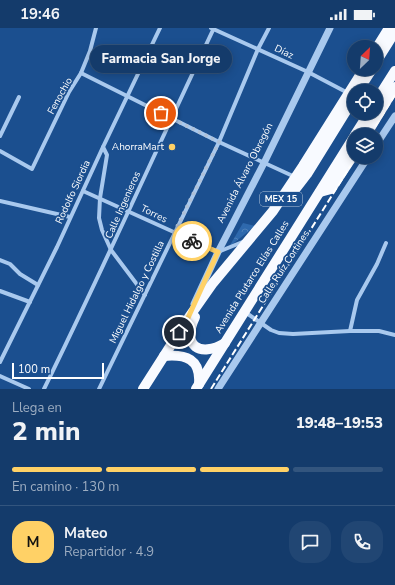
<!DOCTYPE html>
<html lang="es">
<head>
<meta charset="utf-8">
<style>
	body { margin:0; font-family:"Nunito Sans",sans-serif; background:#214673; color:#f1f3f6; height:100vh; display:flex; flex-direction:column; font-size:15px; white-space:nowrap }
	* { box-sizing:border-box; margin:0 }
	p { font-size:13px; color:#9dadc1 }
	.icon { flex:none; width:22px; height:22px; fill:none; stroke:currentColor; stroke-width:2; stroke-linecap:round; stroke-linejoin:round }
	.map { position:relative; height:361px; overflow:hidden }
	.details { display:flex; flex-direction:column; background:#143b6b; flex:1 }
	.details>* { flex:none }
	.needle { width:26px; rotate:25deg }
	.tools { position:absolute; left:347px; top:12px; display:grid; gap:8px }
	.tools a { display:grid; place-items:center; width:36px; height:36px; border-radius:50%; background:#143b6b; box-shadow:0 2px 10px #0003,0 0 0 1px #33557e; font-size:20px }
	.scale { position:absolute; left:12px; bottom:10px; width:92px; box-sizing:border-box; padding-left:4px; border:2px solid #fff; border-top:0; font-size:11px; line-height:14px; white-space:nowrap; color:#fff; -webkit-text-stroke:3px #1b4f8f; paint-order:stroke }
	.pin { position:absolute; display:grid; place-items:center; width:34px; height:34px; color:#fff; margin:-17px; border:2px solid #fff; border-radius:50%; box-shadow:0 1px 4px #0007 }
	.courier { position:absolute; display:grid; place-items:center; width:40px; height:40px; margin:-20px; border:3px solid #ffd166; border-radius:50%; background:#fff; color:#222; box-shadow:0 1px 5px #0007 }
	.bubble { position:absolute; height:28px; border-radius:14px; background:#143b6b; box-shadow:0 2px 10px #0003,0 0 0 1px #33557e; font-size:13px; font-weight:800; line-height:28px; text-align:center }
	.headline em { font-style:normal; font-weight:800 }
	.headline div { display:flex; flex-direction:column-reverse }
	.headline { display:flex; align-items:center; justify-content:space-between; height:68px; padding:0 12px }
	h1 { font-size:26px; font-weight:800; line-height:30px }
	.bar { display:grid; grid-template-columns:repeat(4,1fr); gap:6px 4px; align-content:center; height:48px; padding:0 12px }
	.bar i { height:5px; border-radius:3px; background:#33557e }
	.bar .selected { background:#ffd166 }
	.bar p { grid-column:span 4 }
	.line { display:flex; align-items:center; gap:10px; padding:0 12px; border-top:1px solid #33557e }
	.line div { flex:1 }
	.round { display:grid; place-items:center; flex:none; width:42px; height:42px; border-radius:16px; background:#214673 }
	.status { display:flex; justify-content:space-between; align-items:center; height:28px; padding:0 20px; background:#143b6b; direction:ltr }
	.status svg { height:11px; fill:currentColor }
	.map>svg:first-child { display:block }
</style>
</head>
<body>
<div class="status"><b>19:46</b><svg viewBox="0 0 49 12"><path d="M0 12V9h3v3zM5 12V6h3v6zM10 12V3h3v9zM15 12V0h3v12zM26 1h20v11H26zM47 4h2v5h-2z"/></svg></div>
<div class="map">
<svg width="395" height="361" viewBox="0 0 395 361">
	<defs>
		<pattern id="park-crowns" width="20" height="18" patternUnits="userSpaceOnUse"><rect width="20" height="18" fill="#2e69ad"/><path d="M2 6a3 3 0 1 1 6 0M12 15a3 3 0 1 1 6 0" fill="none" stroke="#4d80b9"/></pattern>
	</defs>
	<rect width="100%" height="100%" fill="#1b4f8f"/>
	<!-- park -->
	<path fill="url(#park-crowns)" d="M243,195L255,198L229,219Z"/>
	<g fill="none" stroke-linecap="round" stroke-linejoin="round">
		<!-- minor -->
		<g stroke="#a9c9ee" stroke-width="4">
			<path d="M211,0L308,44L348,65"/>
			<path d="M81,45L219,114L295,149"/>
			<path d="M0,108L19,69"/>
			<path d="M103,119L107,127L100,170L99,190L102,202L111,222L145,267"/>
			<path d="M0,123L32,141L69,64L81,45L90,23L96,0"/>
			<path d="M83,163L218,224L245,213"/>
			<path d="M0,173L70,189"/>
			<path d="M0,232L10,236L20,246L38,257"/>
			<path d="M0,263L30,274"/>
			<path d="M245,284L271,302L279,305L293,306L350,303H379L395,307"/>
			<path d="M350,303L357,272L377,236L386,215"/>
			<path d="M0,334L57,219L103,119L160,0"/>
			<path d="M0,348L29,361"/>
			<path d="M44,361C103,241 157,120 214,0"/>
			<path d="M99,361L219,114L258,21L269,0"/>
		</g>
		<!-- tertiary -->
		<g stroke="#a9c9ee" stroke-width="7">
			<path d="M376,117L395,88"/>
			<path d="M194,276L218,224L264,135L330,0"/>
			<path d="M218,361L368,129"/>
		</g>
		<!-- trunk -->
		<g stroke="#f8faff" stroke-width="10">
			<path d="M376,21L389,0"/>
			<path d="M358,63L372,41"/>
			<path d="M376,73L395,43"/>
			<path d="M355,107L369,85"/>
			<path d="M366,107L395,59"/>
			<path d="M320,164L331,161L354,126"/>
			<path d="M287,172L307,146L354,70"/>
			<path d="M195,289C181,318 200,330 225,315"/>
			<path d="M164,328C186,326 201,331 199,356"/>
			<path d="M143,361L187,292L213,255L273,183L303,138L364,41"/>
			<path d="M196,361L354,109"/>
		</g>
		<!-- rail -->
		<g stroke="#fff" stroke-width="2" stroke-dasharray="7 3" stroke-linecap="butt">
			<path d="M370,107L395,67"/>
			<path d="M211,361L356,129"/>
		</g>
		<!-- trunk-bridge -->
		<path stroke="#f8faff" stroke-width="10" d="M376,34L395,4"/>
	</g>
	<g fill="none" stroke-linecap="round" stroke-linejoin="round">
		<!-- done -->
		<path stroke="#afc1d8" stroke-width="4" stroke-dasharray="0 7.2" d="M161,85L219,114L174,205L192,213"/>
		<!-- route -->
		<path stroke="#ffd166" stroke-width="5" d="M179,304L187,292L218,224L192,213"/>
	</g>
	<!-- markers -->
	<circle fill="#ffd166" stroke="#1b4f8f" stroke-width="1.5" cx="172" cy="119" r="4"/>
	<g text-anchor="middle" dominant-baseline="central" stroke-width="3.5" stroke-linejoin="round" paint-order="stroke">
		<!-- shield labels -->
		<rect fill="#1b4f8f" stroke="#bbcadd" stroke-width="1" x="260" y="164" width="42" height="14" rx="3"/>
		<g font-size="9" font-weight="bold" fill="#fff">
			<text x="281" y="171">MEX 15</text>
		</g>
		<!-- street labels -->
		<g font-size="10" fill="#fff" stroke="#1b4f8f">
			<text transform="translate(284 24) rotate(25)">Díaz</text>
			<text transform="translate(60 68) rotate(-61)">Fenochio</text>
			<text transform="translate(245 145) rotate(-63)">Avenida Álvaro Obregón</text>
			<text transform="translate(73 164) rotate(-65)">Rodolfo Siordia</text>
			<text transform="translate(123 177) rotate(-66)">Calle Ingenieros</text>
			<text transform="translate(154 186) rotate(26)">Torres</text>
			<text transform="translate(284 239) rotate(-57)">Calle Ruíz Cortines</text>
			<text transform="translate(252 249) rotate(-58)">Avenida Plutarco Elías Calles</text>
			<text transform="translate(137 264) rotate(-64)">Miguel Hidalgo y Costilla</text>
		</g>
		<!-- poi labels -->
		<g font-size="10" fill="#fff" stroke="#1b4f8f" text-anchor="end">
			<text x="164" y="119">AhorraMart</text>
		</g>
	</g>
</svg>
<div class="tools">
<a><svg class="needle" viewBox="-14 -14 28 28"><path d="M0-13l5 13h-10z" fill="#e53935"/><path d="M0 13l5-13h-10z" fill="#9dadc1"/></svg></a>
<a><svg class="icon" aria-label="locate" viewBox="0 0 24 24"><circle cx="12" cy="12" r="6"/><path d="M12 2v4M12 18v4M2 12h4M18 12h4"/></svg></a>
<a><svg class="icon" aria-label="layers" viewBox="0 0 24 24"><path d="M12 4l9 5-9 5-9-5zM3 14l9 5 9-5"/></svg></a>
</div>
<div class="scale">100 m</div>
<div class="pin" style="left:161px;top:85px;background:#ea580c"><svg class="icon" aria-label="bag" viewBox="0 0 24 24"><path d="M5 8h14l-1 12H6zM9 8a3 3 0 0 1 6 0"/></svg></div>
<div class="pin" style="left:179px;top:304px;background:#1f2937"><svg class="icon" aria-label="home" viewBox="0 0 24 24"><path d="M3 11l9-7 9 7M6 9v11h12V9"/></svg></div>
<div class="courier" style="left:192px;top:213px"><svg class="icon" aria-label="bike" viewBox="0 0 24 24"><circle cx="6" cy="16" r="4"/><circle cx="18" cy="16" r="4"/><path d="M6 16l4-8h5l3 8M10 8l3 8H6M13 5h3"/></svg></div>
<div class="bubble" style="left:90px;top:17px;width:142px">Farmacia San Jorge</div>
</div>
<section class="details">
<div class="headline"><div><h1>2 min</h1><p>Llega en</p></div><em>19:48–19:53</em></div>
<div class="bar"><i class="selected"></i><i class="selected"></i><i class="selected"></i><i></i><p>En camino · 130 m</p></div>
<div class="line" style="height:72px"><b class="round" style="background:#ffd166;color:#111">M</b><div><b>Mateo</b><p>Repartidor · 4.9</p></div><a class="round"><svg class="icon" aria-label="chat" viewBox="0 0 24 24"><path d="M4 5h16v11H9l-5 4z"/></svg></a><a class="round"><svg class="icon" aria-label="phone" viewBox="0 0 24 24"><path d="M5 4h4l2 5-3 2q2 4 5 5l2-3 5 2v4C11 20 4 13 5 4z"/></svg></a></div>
</section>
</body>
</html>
